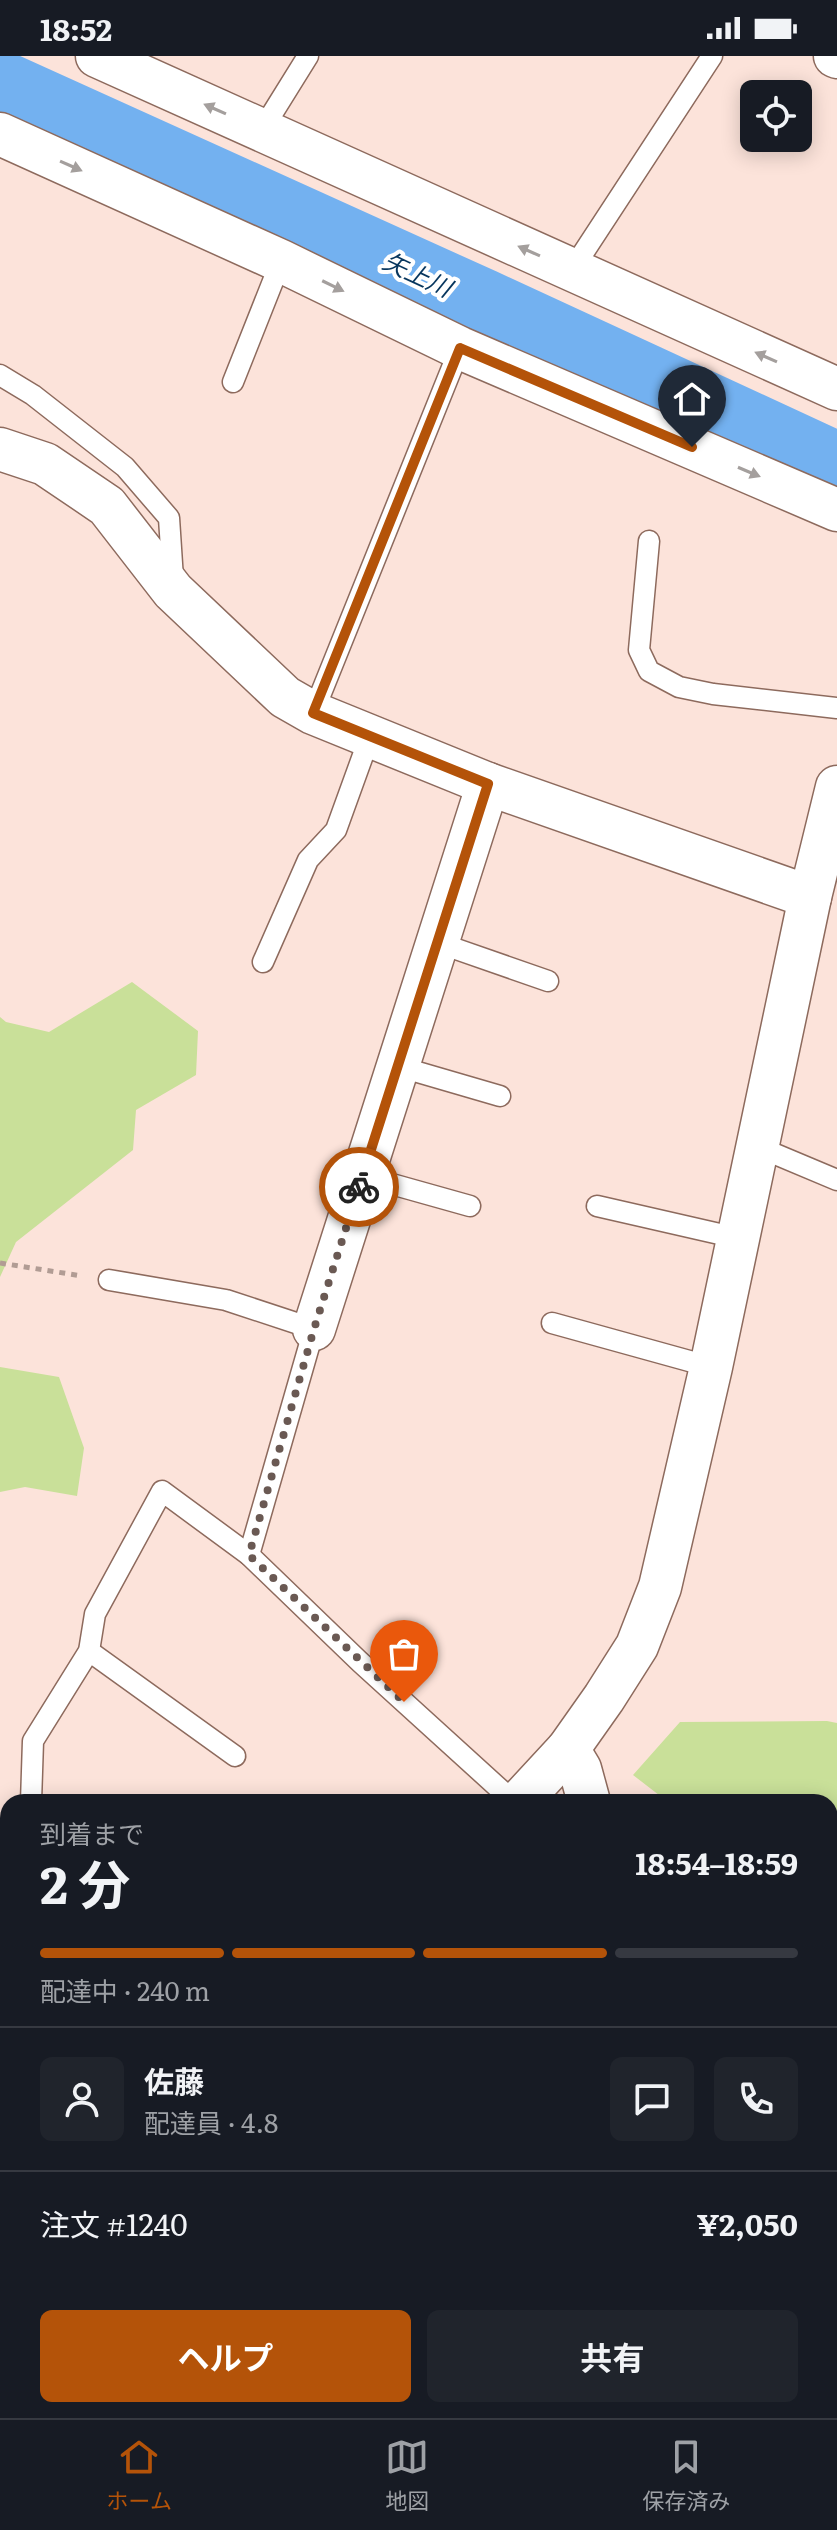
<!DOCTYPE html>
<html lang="ja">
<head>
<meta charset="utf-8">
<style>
	body { margin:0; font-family:Literata,"Noto Sans JP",serif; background:#20242c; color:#f1f3f6; height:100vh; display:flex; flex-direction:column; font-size:30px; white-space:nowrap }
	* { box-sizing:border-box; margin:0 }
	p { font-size:26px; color:#9ea1a6 }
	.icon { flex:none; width:44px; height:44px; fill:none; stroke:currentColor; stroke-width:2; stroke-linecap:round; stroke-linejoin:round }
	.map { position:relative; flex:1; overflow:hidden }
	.details { position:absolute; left:0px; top:1738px; width:838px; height:624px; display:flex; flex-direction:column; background:#171b24; border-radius:24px 24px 0 0; box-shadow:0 4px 20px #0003 }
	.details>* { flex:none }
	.fabs { position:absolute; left:740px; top:24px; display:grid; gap:16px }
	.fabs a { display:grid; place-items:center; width:72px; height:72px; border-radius:12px; background:#171b24; box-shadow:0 4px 20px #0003; font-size:40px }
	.pin { position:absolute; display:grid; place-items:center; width:68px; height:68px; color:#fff; margin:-82px -34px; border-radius:50% 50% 50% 0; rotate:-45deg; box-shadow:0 0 8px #0007 }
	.pin .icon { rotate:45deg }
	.courier { position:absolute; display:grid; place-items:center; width:80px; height:80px; margin:-40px; border:6px solid #b45309; border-radius:50%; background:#fff; color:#222; box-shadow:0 2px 10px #0007 }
	.headline em { font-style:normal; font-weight:700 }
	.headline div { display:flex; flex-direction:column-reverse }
	.headline { display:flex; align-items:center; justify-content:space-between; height:136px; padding:0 40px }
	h1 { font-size:52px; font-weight:700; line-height:60px }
	.bar { display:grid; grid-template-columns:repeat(4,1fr); gap:12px 8px; align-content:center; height:96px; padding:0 40px }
	.bar i { height:10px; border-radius:6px; background:#363941 }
	.bar .selected { background:#b45309 }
	.bar p { grid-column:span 4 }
	.line { display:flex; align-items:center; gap:20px; padding:0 40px; border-top:2px solid #363941 }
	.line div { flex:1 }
	.round { display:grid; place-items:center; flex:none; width:84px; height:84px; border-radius:12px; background:#20242c }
	.primary-button { display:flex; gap:16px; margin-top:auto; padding:16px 40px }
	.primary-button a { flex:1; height:92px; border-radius:12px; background:#b45309; color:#fff; font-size:32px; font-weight:700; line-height:92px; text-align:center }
	.primary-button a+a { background:#20242c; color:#f1f3f6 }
	.status { display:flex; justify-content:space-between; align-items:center; height:56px; padding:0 40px; background:#171b24; direction:ltr }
	.status svg { height:22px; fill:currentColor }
	.tab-bar { display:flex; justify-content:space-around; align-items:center; height:112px; border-top:2px solid #363941; background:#171b24; font-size:22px; color:#9ea1a6 }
	.tab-bar a { display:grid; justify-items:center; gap:4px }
	.tab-bar .selected { color:#b45309 }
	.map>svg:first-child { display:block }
</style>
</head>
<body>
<div class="status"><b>18:52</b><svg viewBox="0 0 49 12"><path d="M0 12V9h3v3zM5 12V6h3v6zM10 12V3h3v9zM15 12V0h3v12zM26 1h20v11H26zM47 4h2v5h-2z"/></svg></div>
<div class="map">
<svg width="837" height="2362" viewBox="0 0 837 2362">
	<rect width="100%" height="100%" fill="#fce3da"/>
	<!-- green -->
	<g fill="#c9e099">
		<path d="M132,926L198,975L196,1019L136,1054L133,1094L16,1186L0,1221V961L6,966L49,976Z"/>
		<path d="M0,1311L59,1321L84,1392L77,1440L25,1431L0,1436Z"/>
		<path d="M827,1665L837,1667V1866L830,1869V1746H668L633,1719L680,1666Z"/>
	</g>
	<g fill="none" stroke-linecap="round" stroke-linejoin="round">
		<!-- river -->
		<path stroke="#73b1f0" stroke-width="64" d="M0,26L484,245L837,408"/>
		<defs>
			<g id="lane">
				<path d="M262,74L308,0"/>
				<path d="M572,214L712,0"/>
				<path d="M0,319L33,339L125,411L169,462L173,523"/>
				<path d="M233,326L281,205"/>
				<path d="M649,485L639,594L649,615L679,631L713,638L837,652"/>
				<path d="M313,657L460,292"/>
				<path d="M436,886L548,925"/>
				<path d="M263,906L308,804L336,774L370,680"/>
				<path d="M397,1010L500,1040"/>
				<path d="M756,1090L837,1124"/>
				<path d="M363,1120L470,1150"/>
				<path d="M597,1150L737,1182"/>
				<path d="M109,1224L226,1244L314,1273L249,1499"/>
				<path d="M552,1267L711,1311"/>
				<path d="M89,1595L235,1700"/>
				<path d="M31,1746L33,1685L89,1595L95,1558L162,1435L249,1499L360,1606L514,1746"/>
				<path d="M0,1881L8,1872"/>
				<path d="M596,2354V2362"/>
				<path d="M620,2354L621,2362"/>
			</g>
			<g id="street">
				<path d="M97,0L837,333"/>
				<path d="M835,0L837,1"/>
				<path d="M0,78L281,205L460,292L837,454"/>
				<path d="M0,393L45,408L107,450L173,535L285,641L313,657L488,728L810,841"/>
				<path d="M314,1273L488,728"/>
				<path d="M568,1693L580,1713L589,1746"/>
				<path d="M519,1746L568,1693L604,1642L637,1590L660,1531L711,1311L810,841L837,731"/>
				<path d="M0,2020L8,2027"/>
				<path d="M0,2079L8,2072"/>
			</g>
		</defs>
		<!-- lane casing -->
		<use href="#lane" stroke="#8d6a5d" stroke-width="23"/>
		<!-- street casing -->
		<use href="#street" stroke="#8d6a5d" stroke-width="45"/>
		<!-- path -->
		<g stroke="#b19c94" stroke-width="5" stroke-dasharray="6 6" stroke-linecap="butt">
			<path d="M0,1207L82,1220"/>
			<path d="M830,2047L837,2050"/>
		</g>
		<!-- lane -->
		<use href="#lane" stroke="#fff" stroke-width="20"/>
		<!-- street -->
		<use href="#street" stroke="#fff" stroke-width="42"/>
	</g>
	<!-- one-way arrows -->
	<defs><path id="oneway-solid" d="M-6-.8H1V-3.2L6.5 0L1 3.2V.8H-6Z" transform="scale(2)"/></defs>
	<g fill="#a49f9d">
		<use href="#oneway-solid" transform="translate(215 53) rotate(-156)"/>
		<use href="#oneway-solid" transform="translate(71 110) rotate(24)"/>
		<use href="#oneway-solid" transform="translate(529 195) rotate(-156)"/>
		<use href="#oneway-solid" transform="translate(333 230) rotate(26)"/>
		<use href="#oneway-solid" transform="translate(766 301) rotate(-156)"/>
		<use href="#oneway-solid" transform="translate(749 416) rotate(23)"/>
	</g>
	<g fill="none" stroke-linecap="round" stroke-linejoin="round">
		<!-- done -->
		<path stroke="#6a5953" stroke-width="8" stroke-dasharray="0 14.4" d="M359,1131L314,1273L249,1499L404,1646"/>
		<!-- route -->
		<path stroke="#b45309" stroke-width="10" d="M359,1131L488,728L313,657L460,292L692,391"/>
	</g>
	<g text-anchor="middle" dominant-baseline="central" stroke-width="8" stroke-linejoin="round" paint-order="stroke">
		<!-- water labels -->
		<g font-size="24" font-style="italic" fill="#07365e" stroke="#fff">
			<text transform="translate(418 217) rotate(25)">矢上川</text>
		</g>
	</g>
</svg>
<div class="fabs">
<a><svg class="icon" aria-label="locate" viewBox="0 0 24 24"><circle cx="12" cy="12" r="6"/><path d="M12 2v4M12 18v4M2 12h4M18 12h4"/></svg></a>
</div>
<div class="pin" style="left:404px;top:1646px;background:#ea580c"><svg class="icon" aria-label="bag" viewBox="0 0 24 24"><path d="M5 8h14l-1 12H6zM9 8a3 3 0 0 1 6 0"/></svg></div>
<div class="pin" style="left:692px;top:391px;background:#1f2937"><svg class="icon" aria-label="home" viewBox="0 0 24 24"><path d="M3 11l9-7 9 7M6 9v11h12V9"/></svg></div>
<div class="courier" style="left:359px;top:1131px"><svg class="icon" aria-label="bike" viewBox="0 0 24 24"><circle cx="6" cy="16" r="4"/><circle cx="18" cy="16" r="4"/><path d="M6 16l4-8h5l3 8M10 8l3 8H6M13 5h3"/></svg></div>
<section class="details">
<div class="headline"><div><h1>2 分</h1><p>到着まで</p></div><em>18:54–18:59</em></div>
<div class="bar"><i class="selected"></i><i class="selected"></i><i class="selected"></i><i></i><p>配達中 · 240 m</p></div>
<div class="line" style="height:144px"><a class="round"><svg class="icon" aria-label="person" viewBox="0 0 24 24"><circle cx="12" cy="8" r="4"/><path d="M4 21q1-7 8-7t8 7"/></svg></a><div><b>佐藤</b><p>配達員 · 4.8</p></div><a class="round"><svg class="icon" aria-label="chat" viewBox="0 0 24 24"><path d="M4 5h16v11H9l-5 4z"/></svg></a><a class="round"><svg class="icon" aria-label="phone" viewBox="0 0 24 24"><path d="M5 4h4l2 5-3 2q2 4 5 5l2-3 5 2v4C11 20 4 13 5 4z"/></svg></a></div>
<div class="line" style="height:104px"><div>注文 #1240</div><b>¥2,050</b></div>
<div class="primary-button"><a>ヘルプ</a><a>共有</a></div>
</section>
</div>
<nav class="tab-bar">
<a class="selected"><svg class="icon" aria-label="home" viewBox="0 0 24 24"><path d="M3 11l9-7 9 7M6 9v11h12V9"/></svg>ホーム</a>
<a><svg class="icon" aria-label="map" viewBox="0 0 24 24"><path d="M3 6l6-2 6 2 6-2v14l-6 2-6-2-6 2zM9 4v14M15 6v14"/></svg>地図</a>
<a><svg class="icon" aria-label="saved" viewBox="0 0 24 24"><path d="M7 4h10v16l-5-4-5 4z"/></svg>保存済み</a>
</nav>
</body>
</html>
